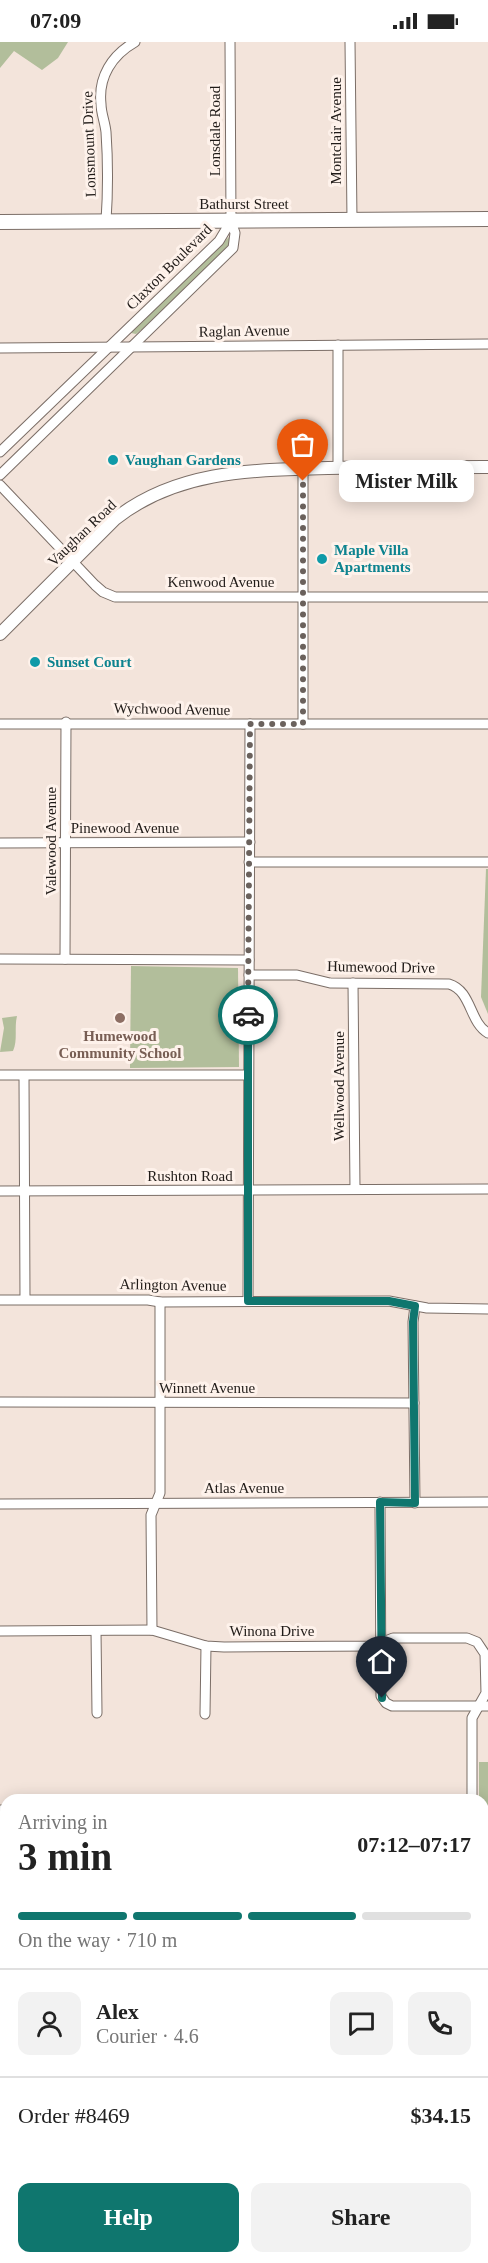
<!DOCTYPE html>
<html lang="en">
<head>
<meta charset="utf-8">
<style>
	body { margin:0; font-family:Georgia,serif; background:#f2f2f2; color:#222; height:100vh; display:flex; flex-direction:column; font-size:22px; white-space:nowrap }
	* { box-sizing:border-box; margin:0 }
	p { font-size:20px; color:#767676 }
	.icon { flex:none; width:33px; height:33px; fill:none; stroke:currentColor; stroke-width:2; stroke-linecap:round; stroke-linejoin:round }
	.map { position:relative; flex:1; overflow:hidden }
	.sheet { position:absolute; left:0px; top:1752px; width:489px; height:470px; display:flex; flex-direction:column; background:#fff; border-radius:18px 18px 0 0; box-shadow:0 3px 15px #0003 }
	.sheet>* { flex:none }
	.pin { position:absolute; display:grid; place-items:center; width:51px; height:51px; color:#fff; margin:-62px -26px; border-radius:50% 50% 50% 0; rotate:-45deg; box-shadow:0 0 6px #0007 }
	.pin .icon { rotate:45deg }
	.courier { position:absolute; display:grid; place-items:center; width:60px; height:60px; margin:-30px; border:4px solid #0f766e; border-radius:50%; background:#fff; color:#222; box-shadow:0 2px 8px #0007 }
	.bubble { position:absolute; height:42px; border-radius:12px; background:#fff; box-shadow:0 3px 15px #0003; font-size:20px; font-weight:800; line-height:42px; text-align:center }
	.headline em { font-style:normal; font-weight:800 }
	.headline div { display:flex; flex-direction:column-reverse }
	.headline { display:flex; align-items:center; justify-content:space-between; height:102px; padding:0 18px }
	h1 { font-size:39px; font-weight:800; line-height:45px }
	.bar { display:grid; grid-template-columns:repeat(4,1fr); gap:9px 6px; align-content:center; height:72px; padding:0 18px }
	.bar i { height:8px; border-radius:4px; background:#e0e0e0 }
	.bar .current { background:#0f766e }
	.bar p { grid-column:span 4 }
	.line { display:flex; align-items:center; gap:15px; padding:0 18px; border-top:2px solid #e0e0e0 }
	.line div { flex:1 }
	.round { display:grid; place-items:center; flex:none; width:63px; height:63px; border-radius:12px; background:#f2f2f2 }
	.button { display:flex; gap:12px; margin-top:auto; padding:12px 18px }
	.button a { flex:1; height:69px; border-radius:12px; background:#0f766e; color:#fff; font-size:24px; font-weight:800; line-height:69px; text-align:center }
	.button a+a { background:#f2f2f2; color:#222 }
	.status { display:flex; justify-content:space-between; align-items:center; height:42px; padding:0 30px; background:#fff; direction:ltr }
	.status svg { height:16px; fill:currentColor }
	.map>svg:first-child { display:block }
</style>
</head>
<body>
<div class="status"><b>07:09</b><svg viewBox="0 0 49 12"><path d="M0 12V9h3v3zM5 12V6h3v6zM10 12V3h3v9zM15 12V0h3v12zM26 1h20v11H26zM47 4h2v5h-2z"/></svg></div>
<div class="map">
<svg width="488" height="2221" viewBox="0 0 488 2221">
	<rect width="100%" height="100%" fill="#f3e4db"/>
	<!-- green -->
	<g fill="#b2be9b">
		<path d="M0,0H68L58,16L42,28L14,9L0,26Z"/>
		<path d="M230,194L231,203L143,290L141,288L136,292L131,291Z"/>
		<path d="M486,827H488V972L481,955Z"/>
		<path d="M131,924L238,926L239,1025L130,1026Z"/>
		<path d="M17,974C14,986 18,998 13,1009L0,1010L4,986L2,976Z"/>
		<path d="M479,1720H488V1817H483V1758H479Z"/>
		<rect x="0" y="1989" width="6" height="66"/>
	</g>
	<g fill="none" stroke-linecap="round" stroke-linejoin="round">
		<defs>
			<g id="minor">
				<path d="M350,0L352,178"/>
				<path d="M106,179C108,150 108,119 106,90C105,80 101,71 101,62C98,35 112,13 135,0"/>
				<path d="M0,306L488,302"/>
				<path d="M0,410L219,199L231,179"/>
				<path d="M338,426V303"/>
				<path d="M303,427V682"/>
				<path d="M0,433L233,206L235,191L231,179L230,0"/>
				<path d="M0,443L95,543L103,550L115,555H488"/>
				<path d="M0,682H488"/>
				<path d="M0,801L250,800"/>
				<path d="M249,820H488"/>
				<path d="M0,917L249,918"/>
				<path d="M65,917L66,680"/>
				<path d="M249,933H297L330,941L449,942C472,949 469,980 488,991"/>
				<path d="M353,941L355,1147"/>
				<path d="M0,1033H248"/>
				<path d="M24,1034L25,1257"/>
				<path d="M0,1149L488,1147"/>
				<path d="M0,1258H148L160,1260L389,1259L427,1266L488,1267"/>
				<path d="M248,1259L250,682"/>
				<path d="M0,1360L414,1361"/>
				<path d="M380,1460L381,1654L386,1661L392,1664H488"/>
				<path d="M415,1461L413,1280L415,1264"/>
				<path d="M0,1462L488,1460"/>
				<path d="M152,1588L151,1473L160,1451V1260"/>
				<path d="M0,1589L152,1588L206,1604L224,1605L373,1604L393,1596H467L477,1600L485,1612L486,1651L472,1676V1758"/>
				<path d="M96,1589L97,1671"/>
				<path d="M205,1672L206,1604"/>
				<path d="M0,1768H6"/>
				<path d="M483,1872H488"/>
				<path d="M0,1873H6"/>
				<path d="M483,2068H488"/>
				<path d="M483,2168H488"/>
				<path d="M214,2216V2221"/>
				<path d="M363,2216V2221"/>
			</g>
			<g id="tertiary">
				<path d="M0,592L115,477C177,428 254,428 328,426C381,425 435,425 488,425"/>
				<path d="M483,1975H488"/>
				<path d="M0,1977H6"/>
			</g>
			<path id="secondary" d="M0,180L488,177"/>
		</defs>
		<!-- minor casing -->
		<use href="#minor" stroke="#7b6e67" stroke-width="11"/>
		<!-- tertiary casing -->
		<use href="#tertiary" stroke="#7b6e67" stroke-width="14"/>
		<!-- secondary casing -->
		<use href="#secondary" stroke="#7b6e67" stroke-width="16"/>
		<!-- minor -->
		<use href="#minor" stroke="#fff" stroke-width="9"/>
		<!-- tertiary -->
		<use href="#tertiary" stroke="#fff" stroke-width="12"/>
		<!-- secondary -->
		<use href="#secondary" stroke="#fff" stroke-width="14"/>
	</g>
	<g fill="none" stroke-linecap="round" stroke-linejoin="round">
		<!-- done -->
		<path stroke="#6a615c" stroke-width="6" stroke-dasharray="0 10.8" d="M248,973L250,682H303V439"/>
		<!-- route -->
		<path stroke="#0f766e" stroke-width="8" d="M248,973V1259H389L415,1264L413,1280L415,1461L380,1460L382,1656"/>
	</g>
	<!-- markers -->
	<g fill="#0f9aa8" stroke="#fef2eb" stroke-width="2">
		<circle cx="113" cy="418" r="6"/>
		<circle cx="322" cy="517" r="6"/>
		<circle cx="35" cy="620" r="6"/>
	</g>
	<circle fill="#8d6e63" stroke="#fef2eb" stroke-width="2" cx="120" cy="976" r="6"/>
	<g text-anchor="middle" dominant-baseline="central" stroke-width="6" stroke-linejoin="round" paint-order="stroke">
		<!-- street labels -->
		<g font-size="15" fill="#201b18" stroke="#fef2eb">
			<text transform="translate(215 89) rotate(-90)">Lonsdale Road</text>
			<text transform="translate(336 89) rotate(-90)">Montclair Avenue</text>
			<text transform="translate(89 102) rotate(-92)">Lonsmount Drive</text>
			<text x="244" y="162">Bathurst Street</text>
			<text transform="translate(169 225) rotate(-45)">Claxton Boulevard</text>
			<text transform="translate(244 289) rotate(-1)">Raglan Avenue</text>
			<text transform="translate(82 491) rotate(-44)">Vaughan Road</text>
			<text x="221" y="540">Kenwood Avenue</text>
			<text transform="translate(172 667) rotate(1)">Wychwood Avenue</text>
			<text x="125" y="786">Pinewood Avenue</text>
			<text transform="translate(51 799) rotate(-90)">Valewood Avenue</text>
			<text transform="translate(381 925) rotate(1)">Humewood Drive</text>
			<text transform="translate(339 1044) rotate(-90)">Wellwood Avenue</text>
			<text x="190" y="1134">Rushton Road</text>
			<text transform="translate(173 1243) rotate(1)">Arlington Avenue</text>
			<text x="207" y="1346">Winnett Avenue</text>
			<text x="244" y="1446">Atlas Avenue</text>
			<text x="272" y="1589">Winona Drive</text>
		</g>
		<!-- culture labels -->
		<g font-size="15" font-weight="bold" fill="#0d838f" stroke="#fef2eb" text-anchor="start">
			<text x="125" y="418">Vaughan Gardens</text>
			<text x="334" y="508">Maple Villa<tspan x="334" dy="17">Apartments</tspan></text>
			<text x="47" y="620">Sunset Court</text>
		</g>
		<!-- education labels -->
		<g font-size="15" font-weight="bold" fill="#785e54" stroke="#fef2eb">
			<text x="120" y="994">Humewood<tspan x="120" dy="17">Community School</tspan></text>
		</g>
	</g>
</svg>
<div class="pin" style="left:303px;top:439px;background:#ea580c"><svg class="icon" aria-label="bag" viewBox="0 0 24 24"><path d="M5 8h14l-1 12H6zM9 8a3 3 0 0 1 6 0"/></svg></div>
<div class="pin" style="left:382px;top:1656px;background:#1f2937"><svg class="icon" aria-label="home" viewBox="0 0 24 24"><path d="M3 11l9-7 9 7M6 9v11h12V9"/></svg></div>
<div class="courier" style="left:248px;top:973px"><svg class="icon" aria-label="car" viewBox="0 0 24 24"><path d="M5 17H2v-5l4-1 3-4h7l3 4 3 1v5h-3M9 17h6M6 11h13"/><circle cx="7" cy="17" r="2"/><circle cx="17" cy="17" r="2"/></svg></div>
<div class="bubble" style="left:339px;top:418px;width:135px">Mister Milk</div>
<section class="sheet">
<div class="headline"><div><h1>3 min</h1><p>Arriving in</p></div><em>07:12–07:17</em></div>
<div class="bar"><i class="current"></i><i class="current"></i><i class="current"></i><i></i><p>On the way · 710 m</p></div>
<div class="line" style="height:108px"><a class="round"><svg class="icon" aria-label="person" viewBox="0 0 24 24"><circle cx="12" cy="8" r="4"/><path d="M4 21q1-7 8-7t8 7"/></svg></a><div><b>Alex</b><p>Courier · 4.6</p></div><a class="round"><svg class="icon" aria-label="chat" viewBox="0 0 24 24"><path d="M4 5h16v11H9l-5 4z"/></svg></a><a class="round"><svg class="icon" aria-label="phone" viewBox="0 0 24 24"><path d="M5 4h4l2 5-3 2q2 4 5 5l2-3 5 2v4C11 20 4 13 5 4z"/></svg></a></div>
<div class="line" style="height:78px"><div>Order #8469</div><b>$34.15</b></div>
<div class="button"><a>Help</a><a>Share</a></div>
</section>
</div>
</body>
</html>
